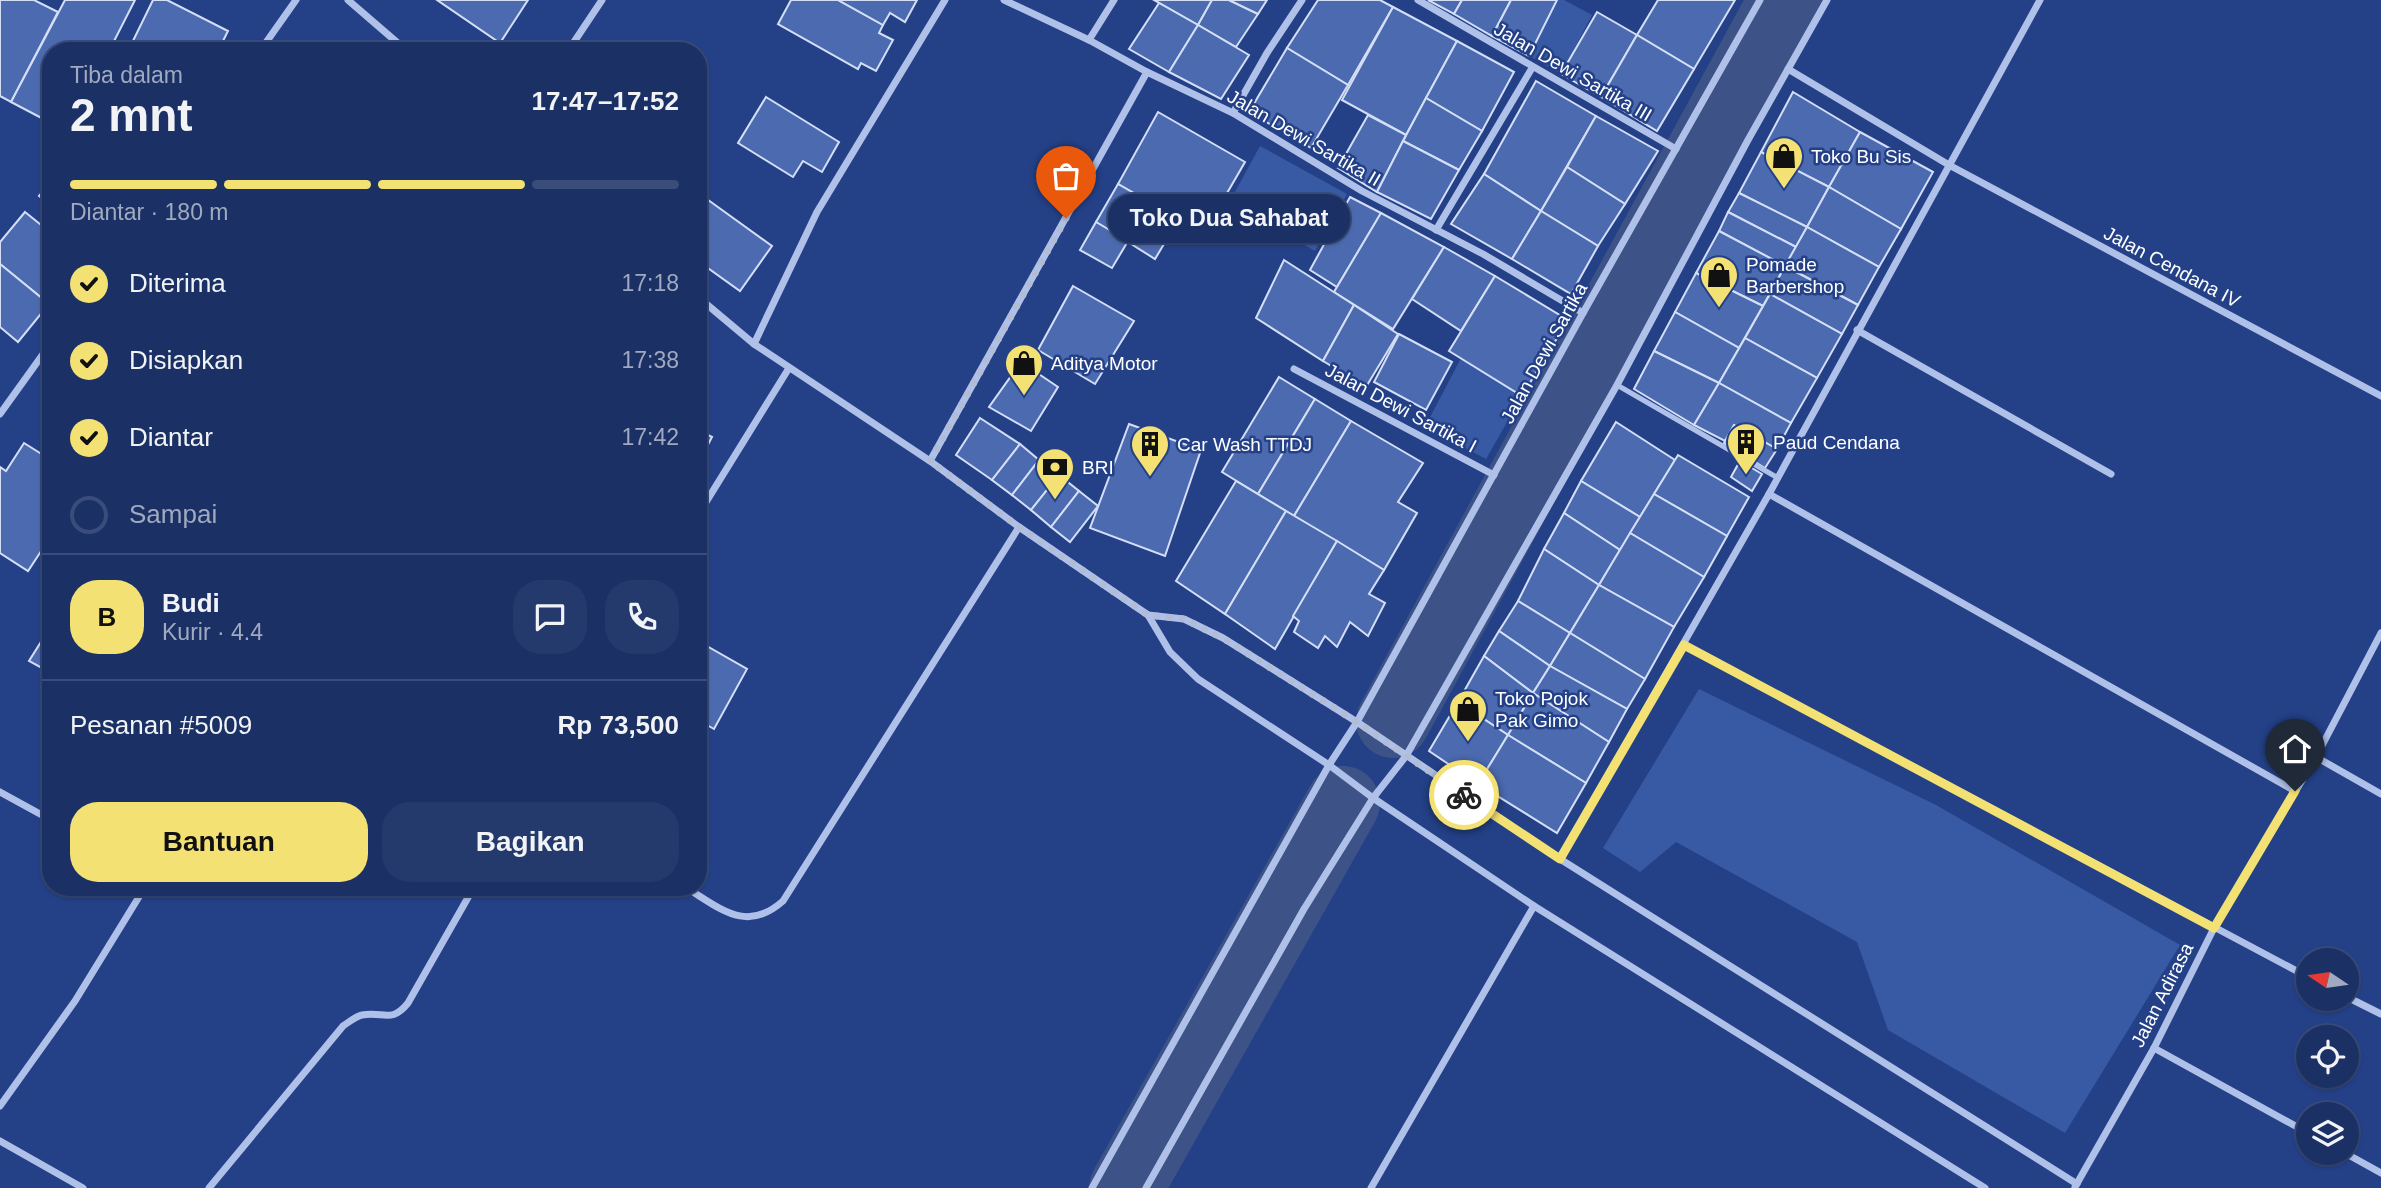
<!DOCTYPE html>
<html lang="id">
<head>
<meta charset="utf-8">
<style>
	body { margin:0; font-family:Helvetica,sans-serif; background:#24396c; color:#f1f3f6; height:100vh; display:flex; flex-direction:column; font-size:26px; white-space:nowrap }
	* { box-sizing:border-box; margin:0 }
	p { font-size:23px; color:#a0a9bf }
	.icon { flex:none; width:38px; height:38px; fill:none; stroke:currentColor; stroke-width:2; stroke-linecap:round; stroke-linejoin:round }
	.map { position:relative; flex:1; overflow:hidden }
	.side { position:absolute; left:42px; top:42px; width:665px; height:854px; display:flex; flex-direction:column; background:#1b3166; border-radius:28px; box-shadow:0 2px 5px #0004,0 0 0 2px #394c7a }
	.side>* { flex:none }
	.needle { width:46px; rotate:283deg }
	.controls { position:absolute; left:2296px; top:948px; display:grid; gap:14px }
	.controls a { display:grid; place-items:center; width:63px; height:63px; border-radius:50%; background:#1b3166; box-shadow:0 2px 5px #0004,0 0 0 2px #394c7a; font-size:35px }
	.pin { position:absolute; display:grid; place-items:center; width:60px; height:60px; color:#fff; margin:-72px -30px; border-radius:50% 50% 50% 0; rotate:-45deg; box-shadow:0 0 7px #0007 }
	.pin .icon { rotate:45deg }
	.courier { position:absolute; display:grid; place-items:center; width:70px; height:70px; margin:-35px; border:5px solid #f4e173; border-radius:50%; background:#fff; color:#222; box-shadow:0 2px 9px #0007 }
	.bubble { position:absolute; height:49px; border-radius:24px; background:#1b3166; box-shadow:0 2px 5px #0004,0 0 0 2px #394c7a; font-size:23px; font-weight:700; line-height:49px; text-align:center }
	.head em { font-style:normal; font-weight:700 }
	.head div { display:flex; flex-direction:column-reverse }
	.head { display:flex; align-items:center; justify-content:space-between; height:119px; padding:0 28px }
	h1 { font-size:46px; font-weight:700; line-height:52px }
	.bar { display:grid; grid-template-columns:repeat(4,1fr); gap:10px 7px; align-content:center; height:84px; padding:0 28px }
	.bar i { height:9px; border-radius:5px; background:#394c7a }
	.bar .selected { background:#f4e173 }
	.bar p { grid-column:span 4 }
	.line { display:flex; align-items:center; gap:18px; padding:0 28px; border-top:2px solid #394c7a }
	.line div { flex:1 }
	.round { display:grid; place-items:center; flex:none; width:74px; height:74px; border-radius:28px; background:#24396c }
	ol { padding:0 28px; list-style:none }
	li { display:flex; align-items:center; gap:21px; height:77px }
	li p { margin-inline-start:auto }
	li .icon { padding:7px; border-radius:50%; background:#f4e173; color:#111; stroke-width:4 }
	li:last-child { color:#a0a9bf }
	li i { width:38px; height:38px; border:4px solid #394c7a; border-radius:50% }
	.primary-button { display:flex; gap:14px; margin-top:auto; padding:14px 28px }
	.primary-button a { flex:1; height:80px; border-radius:28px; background:#f4e173; color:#111; font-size:28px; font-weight:700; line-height:80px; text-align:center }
	.primary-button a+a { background:#24396c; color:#f1f3f6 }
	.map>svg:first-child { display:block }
</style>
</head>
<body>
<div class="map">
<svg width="2381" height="1188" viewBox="0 0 2381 1188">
	<rect width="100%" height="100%" fill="#244188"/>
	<!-- green -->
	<g fill="#385aa4">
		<path d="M1557,0H1564L1592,15L1561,74L1529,56Z"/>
		<path d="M1260,146L1347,194L1315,251L1229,203Z"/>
		<path d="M1461,358L1522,396L1486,459L1425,427Z"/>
		<path d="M1699,689L1936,805L2180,945L2065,1133L1888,1030L1857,942L1676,842L1640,872L1603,848Z"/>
	</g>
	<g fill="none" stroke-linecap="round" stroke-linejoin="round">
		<!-- river -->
		<g stroke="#3d5286" stroke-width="74">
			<path d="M1393,721L1786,0"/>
			<path d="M1126,1188L1343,803"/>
		</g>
	</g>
	<!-- building -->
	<g fill="#4c6ab0" stroke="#d4dff7" stroke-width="2">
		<path d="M0,0H34L58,12L11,102L0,96Z"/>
		<path d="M65,0H135L109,51H51V123L11,102Z"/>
		<path d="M153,0H167L228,31L218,51H128Z"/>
		<path d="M437,0H528L500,43Z"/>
		<path d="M791,0H838L883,25L879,33L893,40L876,71L861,63L858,69L778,24Z"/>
		<path d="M838,0H917L905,22L890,13L883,25Z"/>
		<path d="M1154,0H1212L1198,25Z"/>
		<path d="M1212,0H1229L1258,14L1236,47L1198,25Z"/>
		<path d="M1229,0H1267L1258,14Z"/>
		<path d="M1318,0H1380L1393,7L1348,85L1287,48Z"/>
		<path d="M1428,0H1462L1454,14Z"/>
		<path d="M1462,0H1511L1492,36L1454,14Z"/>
		<path d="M1511,0H1557L1529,56L1492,36Z"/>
		<path d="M1658,0H1735L1694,69L1637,35Z"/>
		<path d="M1159,3L1198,25L1169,72L1129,49Z"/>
		<path d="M1393,7L1457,41L1406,135L1342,100Z"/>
		<path d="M1597,12L1637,35L1601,97L1561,74Z"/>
		<path d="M1198,25L1249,55L1221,99L1169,72Z"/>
		<path d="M1637,35L1694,69L1657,131L1601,97Z"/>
		<path d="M1457,41L1514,72L1482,131L1426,98Z"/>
		<path d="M1287,48L1348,85L1311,148L1249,112Z"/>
		<path d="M1536,81L1596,116L1541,211L1484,174Z"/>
		<path d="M1793,92L1860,132L1829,187L1761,152Z"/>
		<path d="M766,97L839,142L822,172L803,161L793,177L738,143Z"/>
		<path d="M1426,98L1482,131L1459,170L1403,141Z"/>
		<path d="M1158,112L1245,162L1204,233L1118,184Z"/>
		<path d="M1368,115L1406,135L1377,192L1338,168Z"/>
		<path d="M1596,116L1658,151L1625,204L1567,167Z"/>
		<path d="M1860,132L1933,172L1901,229L1829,187Z"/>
		<path d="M1403,141L1459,170L1431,219L1377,192Z"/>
		<path d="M1761,152L1829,187L1807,227L1739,193Z"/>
		<path d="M1567,167L1625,204L1598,246L1541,211Z"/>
		<path d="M1484,174L1541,211L1512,259L1451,224Z"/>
		<path d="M51,182V206L39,196Z"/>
		<path d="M1118,184L1179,219L1155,259L1096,222Z"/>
		<path d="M1829,187L1901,229L1879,267L1807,227Z"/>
		<path d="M1739,193L1807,227L1796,247L1728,212Z"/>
		<path d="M704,197L772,246L740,291L698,261V204Z"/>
		<path d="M1350,197L1381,213L1337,287L1310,270Z"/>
		<path d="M1541,211L1598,246L1571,294L1512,259Z"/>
		<path d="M25,212L51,233V302L49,304L0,264V242Z"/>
		<path d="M1728,212L1796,247L1785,266L1719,231Z"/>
		<path d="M1381,213L1444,247L1393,329L1334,292Z"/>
		<path d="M1096,222L1128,241L1112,268L1080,250Z"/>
		<path d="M1807,227L1879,267L1858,305L1785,266Z"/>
		<path d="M1719,231L1785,266L1763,306L1696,273Z"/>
		<path d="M1444,247L1495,276L1461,331L1412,299Z"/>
		<path d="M1284,260L1354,305L1323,361L1256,318Z"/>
		<path d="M0,264L49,304L18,342L0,327Z"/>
		<path d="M1785,266L1858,305L1842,334L1770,294Z"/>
		<path d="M1696,273L1763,306L1739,348L1675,312Z"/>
		<path d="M1495,276L1568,320L1522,396L1449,351Z"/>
		<path d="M1073,286L1134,321L1095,384L1038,350Z"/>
		<path d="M1770,294L1842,334L1817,378L1745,338Z"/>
		<path d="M1354,305L1398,334L1366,387L1323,361Z"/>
		<path d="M1675,312L1739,348L1719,383L1654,351Z"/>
		<path d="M1399,334L1452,362L1426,410L1374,382Z"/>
		<path d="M1745,338L1817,378L1791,423L1719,383Z"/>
		<path d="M1654,351L1719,383L1694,425L1634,389Z"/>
		<path d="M1021,362L1058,387L1031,431L989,407Z"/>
		<path d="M1279,377L1315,399L1258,494L1222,472Z"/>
		<path d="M1719,383L1791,423L1777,449L1734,425L1725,441L1694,425Z"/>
		<path d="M1315,399L1351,421L1294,516L1258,494Z"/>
		<path d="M980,418L1020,444L992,480L956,455Z"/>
		<path d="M1351,421L1423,463L1398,502L1417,513L1384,570L1294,516Z"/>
		<path d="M1616,422L1675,460L1640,517L1581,481Z"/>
		<path d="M1129,424L1201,450L1165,556L1090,528Z"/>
		<path d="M1734,425L1777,449L1765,468L1724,443Z"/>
		<path d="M698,430L712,437L698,464Z"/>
		<path d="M24,443L51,460V536L28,571L0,553V467L6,471Z"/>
		<path d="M1020,444L1039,460L1012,495L992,480Z"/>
		<path d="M1678,455L1749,497L1727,536L1654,494Z"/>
		<path d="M1039,460L1059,475L1031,510L1012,495Z"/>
		<path d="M1740,461L1762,474L1752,491L1731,477Z"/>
		<path d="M1059,475L1079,491L1051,527L1031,510Z"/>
		<path d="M1236,481L1286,511L1225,614L1176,581Z"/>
		<path d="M1581,481L1640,517L1620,550L1564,513Z"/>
		<path d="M1079,491L1098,506L1070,542L1051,527Z"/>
		<path d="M1654,494L1727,536L1704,577L1630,533Z"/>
		<path d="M1286,511L1337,541L1275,649L1225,614Z"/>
		<path d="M1564,513L1620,550L1599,585L1544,549Z"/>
		<path d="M1630,533L1704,577L1674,627L1599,585Z"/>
		<path d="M1337,541L1384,570L1369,594L1385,603L1368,636L1350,622L1337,647L1325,636L1318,648L1294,632L1299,621L1293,616Z"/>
		<path d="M1544,549L1599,585L1570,633L1518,601Z"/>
		<path d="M1599,585L1674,627L1645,679L1570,633Z"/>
		<path d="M1518,601L1570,633L1550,666L1499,631Z"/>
		<path d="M51,626V673L29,661Z"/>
		<path d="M1499,631L1550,666L1533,693L1484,656Z"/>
		<path d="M1570,633L1645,679L1627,709L1550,666Z"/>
		<path d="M698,641L747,669L714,729L698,720Z"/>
		<path d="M1484,656L1533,693L1508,735L1458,702Z"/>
		<path d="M1550,666L1627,709L1609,742L1533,693Z"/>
		<path d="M1533,693L1609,742L1586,783L1508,735Z"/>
		<path d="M1458,702L1508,735L1478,784L1429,751Z"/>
		<path d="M1508,735L1586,783L1557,833L1478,784Z"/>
	</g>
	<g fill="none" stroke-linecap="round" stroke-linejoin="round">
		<!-- lane -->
		<path stroke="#b0c1e9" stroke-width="5" d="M1617,385L1778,478"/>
		<!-- street -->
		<g stroke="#b0c1e9" stroke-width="7">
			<path d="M348,0L407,51"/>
			<path d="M1004,0L1089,40L1147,72L1233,113L1362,191L1483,254L1583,313"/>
			<path d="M1418,0L1676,149"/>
			<path d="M1089,40L1114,0"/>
			<path d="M260,51L296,0"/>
			<path d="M568,51L602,0"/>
			<path d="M1788,69L1949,165L2381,396"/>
			<path d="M1233,113L1267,53L1302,0"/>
			<path d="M1436,230L1532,68"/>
			<path d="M698,297L754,344L930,461L1019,527L1148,615L1170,652L1198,679L1329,765L1373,798L1534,906L1985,1188"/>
			<path d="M1857,330L2111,474"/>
			<path d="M754,344L817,212L945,0"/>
			<path d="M1294,369L1494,475"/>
			<path d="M0,414L51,343"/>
			<path d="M930,461L1147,72"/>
			<path d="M1769,494L2295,791"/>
			<path d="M698,515L789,368"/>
			<path d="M1148,615L1184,619L1223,638L1357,722L1560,859L2077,1184"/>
			<path d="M1684,645L2308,977"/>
			<path d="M2316,757L2381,794"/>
			<path d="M0,792L51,820"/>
			<path d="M1560,859L1769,494L2040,0"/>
			<path d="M685,887C720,908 746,934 783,901L1019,527"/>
			<path d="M2347,997L2381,1014"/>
			<path d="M2154,1048L2308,1133"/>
			<path d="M0,1106L75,1001L145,887"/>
			<path d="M0,1141L83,1188"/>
			<path d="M2345,1153L2381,1173"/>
			<path d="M2075,1187L2154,1048L2214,928L2316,757L2381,633"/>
			<path d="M209,1188L343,1026C349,1022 356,1016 362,1015C384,1011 391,1024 408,1003L474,887"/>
			<path d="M1092,1188L1329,765L1357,722L1583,313L1760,0"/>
			<path d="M1146,1188L1304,909L1373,798L1406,756L1617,385L1748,140L1827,0"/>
			<path d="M1371,1188L1534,906"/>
		</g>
	</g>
	<!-- trees -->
	<circle fill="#8598c5" cx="1299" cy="213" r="10"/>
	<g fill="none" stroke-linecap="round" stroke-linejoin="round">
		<!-- done -->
		<path stroke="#b2bcd5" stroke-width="7" stroke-dasharray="0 12.6" d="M1066,218L930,461L1019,527L1148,615L1184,619L1223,638L1357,722L1464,795"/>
		<!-- route -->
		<path stroke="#f4e173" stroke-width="9" d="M1464,795L1560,859L1684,645L2214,928L2295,791"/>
	</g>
	<!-- icons -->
	<defs>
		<symbol id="shop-pin" viewBox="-11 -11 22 30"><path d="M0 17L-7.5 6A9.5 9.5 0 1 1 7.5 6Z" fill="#f4e173" stroke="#244188"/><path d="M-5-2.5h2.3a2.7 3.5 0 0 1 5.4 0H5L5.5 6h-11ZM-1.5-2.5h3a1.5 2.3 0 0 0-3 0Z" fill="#111"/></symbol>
		<symbol id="building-pin" viewBox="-11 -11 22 30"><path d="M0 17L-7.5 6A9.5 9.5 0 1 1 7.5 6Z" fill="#f4e173" stroke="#244188"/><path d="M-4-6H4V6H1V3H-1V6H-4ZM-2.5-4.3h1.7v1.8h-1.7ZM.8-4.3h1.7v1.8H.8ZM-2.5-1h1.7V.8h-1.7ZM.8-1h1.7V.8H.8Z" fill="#111"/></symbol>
		<symbol id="bank-pin" viewBox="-11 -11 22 30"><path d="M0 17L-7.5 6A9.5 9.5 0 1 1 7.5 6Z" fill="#f4e173" stroke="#244188"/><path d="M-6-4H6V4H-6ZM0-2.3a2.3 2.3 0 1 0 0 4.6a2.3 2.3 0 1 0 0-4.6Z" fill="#111"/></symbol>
	</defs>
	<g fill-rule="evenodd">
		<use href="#shop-pin" x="1762" y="134" width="44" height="60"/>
		<use href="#shop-pin" x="1697" y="253" width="44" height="60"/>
		<use href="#shop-pin" x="1002" y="341" width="44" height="60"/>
		<use href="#building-pin" x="1724" y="420" width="44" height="60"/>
		<use href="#building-pin" x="1128" y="422" width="44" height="60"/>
		<use href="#bank-pin" x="1033" y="445" width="44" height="60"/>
		<use href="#shop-pin" x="1446" y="687" width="44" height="60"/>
	</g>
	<g text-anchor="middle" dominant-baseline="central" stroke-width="5" stroke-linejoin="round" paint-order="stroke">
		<!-- street labels -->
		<g font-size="19" fill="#fff" stroke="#244188">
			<text transform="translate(1573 72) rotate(30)">Jalan Dewi Sartika III</text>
			<text transform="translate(1304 138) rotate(30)">Jalan Dewi Sartika II</text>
			<text transform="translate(2172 267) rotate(28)">Jalan Cendana IV</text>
			<text transform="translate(1544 353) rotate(-61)">Jalan Dewi Sartika</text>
			<text transform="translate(1401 408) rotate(28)">Jalan Dewi Sartika I</text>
			<text transform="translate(2162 995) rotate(-63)">Jalan Adirasa</text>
		</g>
		<!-- poi labels -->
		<g font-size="19" fill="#fff" stroke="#244188" text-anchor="start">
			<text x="1811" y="156">Toko Bu Sis</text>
			<text x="1746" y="264">Pomade<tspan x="1746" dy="22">Barbershop</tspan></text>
			<text x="1051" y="363">Aditya Motor</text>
			<text x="1773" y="442">Paud Cendana</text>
			<text x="1177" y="444">Car Wash TTDJ</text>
			<text x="1082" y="467">BRI</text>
			<text x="1495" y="698">Toko Pojok<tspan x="1495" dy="22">Pak Gimo</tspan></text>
		</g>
	</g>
</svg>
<div class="controls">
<a><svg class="needle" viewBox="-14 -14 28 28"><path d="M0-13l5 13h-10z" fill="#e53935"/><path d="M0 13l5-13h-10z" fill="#a0a9bf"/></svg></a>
<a><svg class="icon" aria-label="locate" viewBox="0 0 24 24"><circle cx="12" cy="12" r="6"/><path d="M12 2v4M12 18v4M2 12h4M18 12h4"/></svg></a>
<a><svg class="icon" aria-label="layers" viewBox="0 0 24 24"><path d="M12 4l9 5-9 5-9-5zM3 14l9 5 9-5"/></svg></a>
</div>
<div class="pin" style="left:1066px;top:218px;background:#ea580c"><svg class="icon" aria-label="bag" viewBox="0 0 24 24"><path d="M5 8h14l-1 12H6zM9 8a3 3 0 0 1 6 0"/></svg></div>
<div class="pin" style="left:2295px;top:791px;background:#1f2937"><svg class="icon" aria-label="home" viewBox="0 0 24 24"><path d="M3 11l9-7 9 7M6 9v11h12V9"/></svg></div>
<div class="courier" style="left:1464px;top:795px"><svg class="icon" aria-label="bike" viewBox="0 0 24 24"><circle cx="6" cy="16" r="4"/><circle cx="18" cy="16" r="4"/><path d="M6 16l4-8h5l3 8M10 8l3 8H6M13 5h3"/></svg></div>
<div class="bubble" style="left:1108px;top:194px;width:242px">Toko Dua Sahabat</div>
<section class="side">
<div class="head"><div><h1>2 mnt</h1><p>Tiba dalam</p></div><em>17:47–17:52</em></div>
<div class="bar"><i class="selected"></i><i class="selected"></i><i class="selected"></i><i></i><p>Diantar · 180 m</p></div>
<ol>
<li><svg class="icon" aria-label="check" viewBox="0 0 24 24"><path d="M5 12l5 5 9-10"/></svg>Diterima<p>17:18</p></li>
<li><svg class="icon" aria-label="check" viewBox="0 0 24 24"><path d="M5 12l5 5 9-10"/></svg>Disiapkan<p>17:38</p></li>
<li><svg class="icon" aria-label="check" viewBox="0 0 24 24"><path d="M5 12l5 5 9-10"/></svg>Diantar<p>17:42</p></li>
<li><i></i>Sampai</li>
</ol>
<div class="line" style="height:126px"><b class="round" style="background:#f4e173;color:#111">B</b><div><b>Budi</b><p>Kurir · 4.4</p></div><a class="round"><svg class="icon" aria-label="chat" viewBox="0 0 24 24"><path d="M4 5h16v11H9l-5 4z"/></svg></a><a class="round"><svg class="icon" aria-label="phone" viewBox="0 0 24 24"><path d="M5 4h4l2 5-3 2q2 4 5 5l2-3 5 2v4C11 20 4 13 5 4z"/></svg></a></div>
<div class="line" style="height:91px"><div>Pesanan #5009</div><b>Rp 73,500</b></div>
<div class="primary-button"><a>Bantuan</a><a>Bagikan</a></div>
</section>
</div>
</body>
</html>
